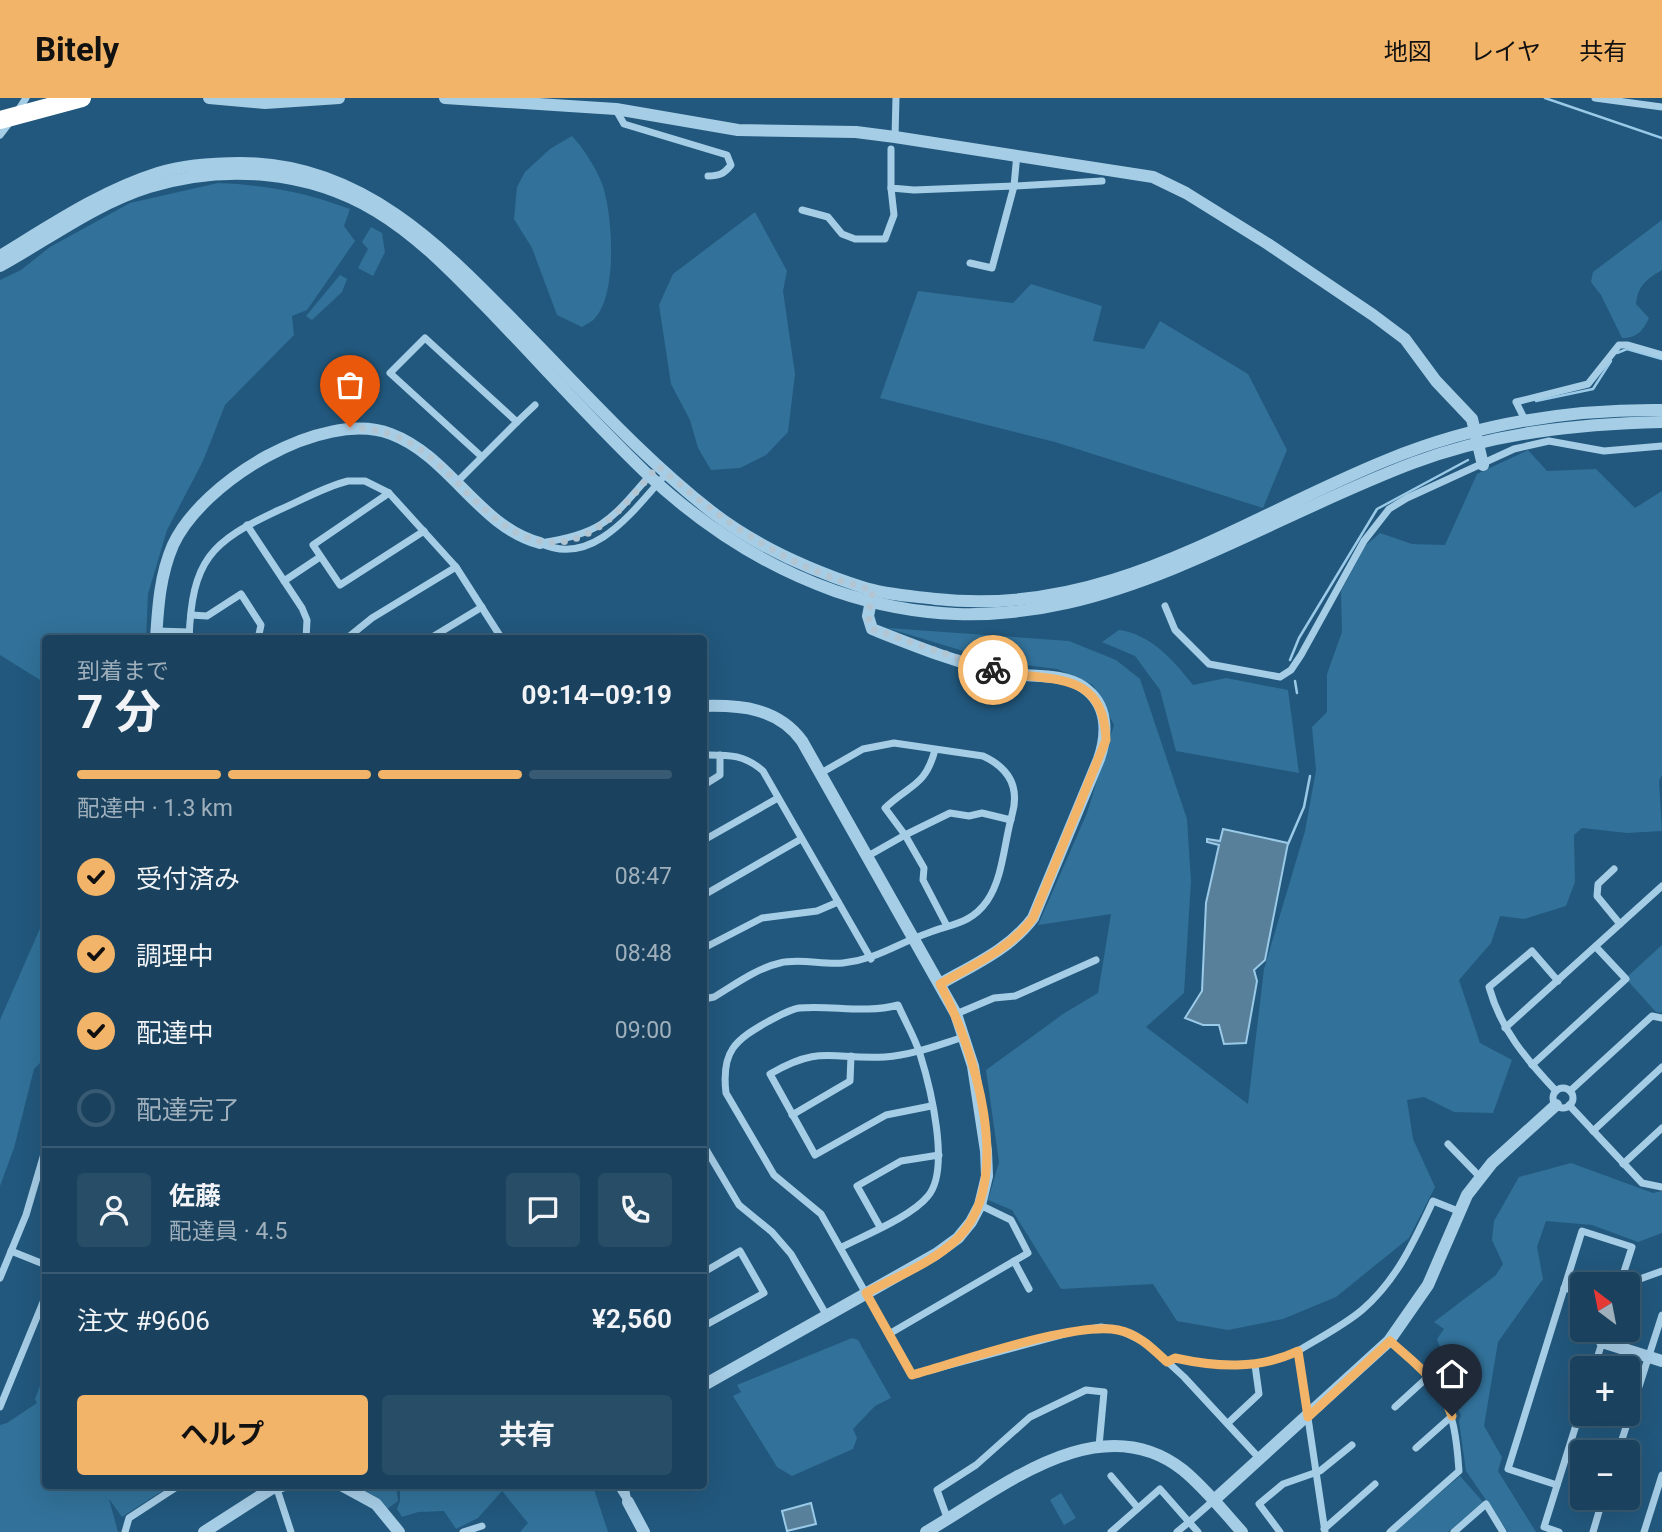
<!DOCTYPE html>
<html lang="ja">
<head>
<meta charset="utf-8">
<style>
	body { margin:0; font-family:Roboto,"Noto Sans JP",sans-serif; background:#274d67; color:#f1f3f6; height:100vh; display:flex; flex-direction:column; font-size:26px; white-space:nowrap }
	* { box-sizing:border-box; margin:0 }
	p { font-size:23px; color:#9fb0bc }
	.icon { flex:none; width:38px; height:38px; fill:none; stroke:currentColor; stroke-width:2; stroke-linecap:round; stroke-linejoin:round }
	.map { position:relative; flex:1; overflow:hidden }
	.drawer { position:absolute; left:42px; top:537px; width:665px; height:854px; display:flex; flex-direction:column; background:#1a425e; border-radius:7px; box-shadow:0 7px 28px #0002,0 0 0 2px #385b73 }
	.drawer>* { flex:none }
	.needle { width:46px; rotate:328deg }
	.tools { position:absolute; left:1570px; top:1174px; display:grid; gap:14px }
	.tools a { display:grid; place-items:center; width:70px; height:70px; border-radius:7px; background:#1a425e; box-shadow:0 7px 28px #0002,0 0 0 2px #385b73; font-size:35px }
	.pin { position:absolute; display:grid; place-items:center; width:60px; height:60px; color:#fff; margin:-72px -30px; border-radius:50% 50% 50% 0; rotate:-45deg; box-shadow:0 0 7px #0007 }
	.pin .icon { rotate:45deg }
	.courier { position:absolute; display:grid; place-items:center; width:70px; height:70px; margin:-35px; border:5px solid #f2b468; border-radius:50%; background:#fff; color:#222; box-shadow:0 2px 9px #0007 }
	.overview em { font-style:normal; font-weight:700 }
	.overview div { display:flex; flex-direction:column-reverse }
	.overview { display:flex; align-items:center; justify-content:space-between; height:119px; padding:0 35px }
	h1 { font-size:46px; font-weight:700; line-height:52px }
	.bar { display:grid; grid-template-columns:repeat(4,1fr); gap:10px 7px; align-content:center; height:84px; padding:0 35px }
	.bar i { height:9px; border-radius:5px; background:#385b73 }
	.bar .active { background:#f2b468 }
	.bar p { grid-column:span 4 }
	.line { display:flex; align-items:center; gap:18px; padding:0 35px; border-top:2px solid #385b73 }
	.line div { flex:1 }
	.round { display:grid; place-items:center; flex:none; width:74px; height:74px; border-radius:7px; background:#274d67 }
	ol { padding:0 35px; list-style:none }
	li { display:flex; align-items:center; gap:21px; height:77px }
	li p { margin-inline-start:auto }
	li .icon { padding:7px; border-radius:50%; background:#f2b468; color:#111; stroke-width:4 }
	li:last-child { color:#9fb0bc }
	li i { width:38px; height:38px; border:4px solid #385b73; border-radius:50% }
	.button { display:flex; gap:14px; margin-top:auto; padding:14px 35px }
	.button a { flex:1; height:80px; border-radius:7px; background:#f2b468; color:#111; font-size:28px; font-weight:700; line-height:80px; text-align:center }
	.button a+a { background:#274d67; color:#f1f3f6 }
	header { display:flex; align-items:center; gap:42px; box-sizing:border-box; height:98px; padding:0 35px; background:#f2b468; color:#111 }
	header strong { font-size:33px }
	nav { display:flex; gap:38px; margin-inline-start:auto; font-size:24px }
	.map>svg:first-child { display:block }
</style>
</head>
<body>
<header>
<strong>Bitely</strong>
<nav><a>地図</a><a>レイヤ</a><a>共有</a></nav>
</header>
<div class="map">
<svg width="1662" height="1434" viewBox="0 0 1662 1434">
	<rect width="100%" height="100%" fill="#22587d"/>
	<!-- green -->
	<g fill="#327199">
		<path d="M572,38C584,51 594,67 601,83C613,112 618,196 595,220C592,224 586,226 582,229L557,217L532,150L514,121L517,89L525,74L550,51Z"/>
		<path d="M218,85C266,87 306,94 350,111L344,128L355,143L307,212L292,218L294,237L225,307L203,363L167,432L148,496L146,541H46L45,585L0,557V182L21,172L50,149L130,105Z"/>
		<path d="M755,114L787,173L783,193L795,276L788,334L766,357L740,370L711,372L698,350L690,322L671,286L659,207L673,176Z"/>
		<path d="M1662,122V172C1647,181 1638,187 1636,206L1649,220C1643,233 1637,240 1622,240L1601,197L1591,184L1593,174Z"/>
		<path d="M371,129L382,135L385,154L373,178L358,170L368,151L362,144Z"/>
		<path d="M340,177L347,181L342,194L312,222L306,218Z"/>
		<path d="M1031,186L1102,208L1093,243L1144,251L1160,223L1248,276L1287,352L1263,410L1055,344L880,300L918,193L1013,205Z"/>
		<path d="M1528,352L1547,373L1596,371L1635,410L1662,393V677L1659,683L1662,733L1627,735L1582,730L1574,737L1575,784L1566,808L1524,821L1500,818L1491,845L1459,882L1480,945L1512,962L1493,1015L1454,1014L1424,999L1407,1002L1413,1041L1435,1089L1409,1140L1336,1199L1283,1221L1228,1232L1177,1223L1153,1186L1061,1191L1012,1112L988,1102L999,1064L986,972L1063,916L1098,895L1111,816L1038,827L1087,715L1114,627L1093,587L1057,571L1000,564L887,530L1069,543L1116,562L1140,581L1187,721L1191,783L1184,895L1146,929L1248,1006L1264,871L1305,733L1316,672L1312,629L1327,614V576L1342,534L1341,493L1366,447L1380,435L1412,446L1445,447L1477,376Z"/>
		<path d="M1119,532C1151,536 1174,563 1193,587L1226,580L1288,592L1299,675L1176,653L1160,592L1135,558L1102,544Z"/>
		<path d="M45,819V960L34,971L14,1050L0,1088V922Z"/>
		<path d="M1662,847V915L1656,914L1628,883V878Z"/>
		<path d="M1571,1065L1653,1095L1662,1093V1135L1638,1144L1592,1127L1546,1123L1537,1149L1543,1181L1498,1244L1484,1328L1502,1359L1498,1373L1536,1434H1508L1466,1373L1459,1323L1461,1317L1446,1287L1437,1279L1447,1270L1437,1241L1444,1231L1434,1224L1496,1177L1503,1166L1492,1142L1494,1123L1519,1079Z"/>
		<path d="M852,1240L858,1242L891,1300L875,1308L853,1331L857,1340L853,1351L792,1378L777,1369L733,1298L741,1294L737,1287Z"/>
		<path d="M45,1275L46,1388H170L122,1419L109,1401L118,1434H0V1327L7,1325L37,1305L35,1301Z"/>
		<path d="M1460,1378L1483,1404L1448,1434H1394Z"/>
		<path d="M352,1388H396L398,1403L387,1411Z"/>
		<path d="M400,1388H593L608,1434H520L528,1425L502,1393L478,1420L456,1431L444,1413L418,1414L402,1419L397,1411L400,1403Z"/>
		<path d="M1061,1395L1076,1420L1064,1427L1050,1402Z"/>
	</g>
	<!-- water -->
	<g fill="#58809a" stroke="#9acae7" stroke-width="2">
		<path d="M1223,731L1288,745L1265,862L1254,872L1257,883L1246,945L1224,946L1219,927H1203L1185,920L1202,893L1206,805L1219,747L1207,744V741L1220,743Z"/>
		<path d="M811,1405L816,1426L787,1433L782,1413Z"/>
	</g>
	<g fill="none" stroke-linecap="round" stroke-linejoin="round">
		<!-- stream -->
		<g stroke="#9acae7" stroke-width="2.5">
			<path d="M1545,0L1662,40"/>
			<path d="M1617,255L1627,251L1662,261"/>
			<path d="M1536,303L1593,291L1611,263"/>
			<path d="M1290,562L1299,540L1377,411L1468,362"/>
			<path d="M1295,583L1297,595"/>
			<path d="M1288,746L1304,709L1310,678"/>
		</g>
		<!-- minor -->
		<g stroke="#a6cde6" stroke-width="7">
			<path d="M1595,0L1662,9"/>
			<path d="M616,12L624,26L727,57L731,67C724,76 719,78 708,78"/>
			<path d="M17,14L26,0"/>
			<path d="M0,37L10,24"/>
			<path d="M895,39L896,0"/>
			<path d="M891,51V90L914,92L1014,88L992,170L970,165"/>
			<path d="M1017,56L1014,88L1102,83"/>
			<path d="M802,112L828,119L842,136L855,141H885L894,117L891,90"/>
			<path d="M1525,322L1516,304L1588,286L1619,247H1628L1662,257"/>
			<path d="M517,324L535,307"/>
			<path d="M458,383L517,324L425,240L390,275L482,359"/>
			<path d="M389,395L313,447L340,487L424,433"/>
			<path d="M247,427L302,510L307,522L306,541"/>
			<path d="M540,445C594,471 635,410 667,375"/>
			<path d="M540,445C602,436 611,422 650,377"/>
			<path d="M284,483L320,459"/>
			<path d="M1165,508L1175,532L1209,566L1280,579L1291,572L1301,557L1364,443L1389,411L1407,400L1514,351L1549,343L1604,353L1662,348"/>
			<path d="M191,517L207,518L241,496L261,527L258,541"/>
			<path d="M157,533L189,534"/>
			<path d="M189,541C192,462 210,444 279,412C302,402 324,389 348,383H365L389,395L456,469L502,541"/>
			<path d="M346,541L372,520L456,469"/>
			<path d="M429,541L482,509"/>
			<path d="M704,657C728,657 744,656 763,673L871,861"/>
			<path d="M704,687L720,677V657"/>
			<path d="M704,742L778,700"/>
			<path d="M868,758L905,737L885,710C910,686 925,689 935,652"/>
			<path d="M1614,771L1598,786L1597,798L1620,826"/>
			<path d="M704,797L801,741"/>
			<path d="M947,828L923,782L924,770L905,737L950,715L969,718L982,715L1011,722"/>
			<path d="M704,850L762,820L817,813L838,804"/>
			<path d="M704,901L714,899C734,887 757,870 780,865C799,860 823,867 843,865C878,861 896,846 928,835C951,826 971,826 987,803C1003,780 1004,745 1012,717C1020,689 1009,670 983,658L894,645L863,651L821,675"/>
			<path d="M956,916L994,900L1015,898L1096,862"/>
			<path d="M1505,930L1662,788"/>
			<path d="M1532,967L1626,881L1596,849"/>
			<circle cx="1563" cy="1000" r="10"/>
			<path d="M1556,993C1526,961 1501,932 1489,889L1532,853L1558,883"/>
			<path d="M1570,993L1652,918L1662,920"/>
			<path d="M1569,1007L1642,1085L1662,1089"/>
			<path d="M931,1008L886,1017L815,1057L770,976C821,946 832,962 885,959C913,957 938,947 964,939"/>
			<path d="M792,1017L850,983L851,958"/>
			<path d="M1593,1033L1662,969"/>
			<path d="M1448,1046L1480,1079"/>
			<path d="M704,1048L739,1107L772,1134L791,1156L827,1218"/>
			<path d="M1623,1066L1662,1030"/>
			<path d="M880,1129L857,1088L901,1063L939,1057"/>
			<path d="M840,1150C865,1137 911,1119 928,1098C951,1071 930,988 920,956C915,940 905,923 898,907C865,916 832,907 799,910C788,912 779,918 769,923C735,942 721,953 726,995L774,1077L821,1116L912,1277L1072,1234L1101,1229L1119,1232L1147,1245L1184,1279L1260,1361"/>
			<path d="M11,1153L46,1167"/>
			<path d="M1014,1163L1029,1191"/>
			<path d="M704,1174L740,1153L764,1195L704,1228"/>
			<path d="M0,1180L26,1117L46,1049"/>
			<path d="M1626,1186L1662,1173"/>
			<path d="M1564,1190L1582,1195"/>
			<path d="M889,1236L1028,1155L1011,1122L980,1107"/>
			<path d="M1389,1243C1443,1289 1454,1300 1459,1373L1390,1434"/>
			<path d="M1298,1253C1319,1240 1343,1228 1362,1212C1397,1182 1414,1143 1433,1103L1458,1113"/>
			<path d="M1167,1264L1175,1260C1216,1269 1258,1272 1298,1253L1325,1434"/>
			<path d="M1594,1270L1606,1232"/>
			<path d="M0,1309L46,1197"/>
			<path d="M1395,1309L1430,1277"/>
			<path d="M1228,1325L1259,1296L1255,1267"/>
			<path d="M1416,1350L1452,1318"/>
			<path d="M1618,1354L1662,1217"/>
			<path d="M1111,1378L1138,1410"/>
			<path d="M1557,1387L1508,1371L1582,1133L1632,1149L1620,1186"/>
			<path d="M276,1388L291,1434"/>
			<path d="M618,1388L628,1404"/>
			<path d="M625,1388L628,1404"/>
			<path d="M948,1422L937,1392L976,1367L1030,1319L1086,1292L1104,1294L1099,1348"/>
			<path d="M1324,1431L1375,1386"/>
			<path d="M125,1434L129,1420L178,1388"/>
			<path d="M463,1434L482,1428"/>
			<path d="M1111,1434L1160,1391L1189,1424L1177,1434"/>
			<path d="M1198,1434L1189,1424L1213,1403"/>
			<path d="M1280,1434L1259,1406L1283,1386L1320,1373L1352,1347"/>
			<path d="M1454,1434L1486,1406L1503,1434"/>
			<path d="M1559,1434L1544,1429L1582,1308"/>
			<path d="M1593,1434L1603,1400"/>
			<path d="M1644,1434L1662,1377"/>
		</g>
		<!-- tertiary -->
		<g stroke="#a6cde6" stroke-width="12">
			<path d="M209,0L265,5L339,0"/>
			<path d="M445,0L616,11L738,32L856,34L895,39L1153,79L1186,95L1268,146L1373,217L1405,241L1436,283L1472,321L1483,367"/>
			<path d="M0,158C51,127 101,93 158,75C184,67 213,65 241,65C363,65 444,151 523,232C584,294 643,360 712,414C756,448 810,472 862,489C886,497 912,498 936,501C1108,520 1236,423 1387,362C1475,326 1567,311 1662,312"/>
			<path d="M0,168C49,141 95,106 149,89C224,66 308,72 376,113C421,140 459,181 495,218C545,270 593,324 645,374C699,425 764,468 835,493C1058,569 1215,440 1413,365C1493,335 1577,326 1662,324"/>
			<path d="M872,498L868,518L872,531C915,548 959,566 1004,575C1029,580 1061,574 1083,589C1108,606 1108,635 1099,661L1033,820C1010,851 973,867 940,886"/>
			<path d="M156,541C158,508 160,477 173,447C202,384 322,310 391,336C450,358 479,429 540,445"/>
			<path d="M704,608C741,607 778,610 802,643L956,916L973,968L986,1053L987,1078L980,1107L971,1124L958,1140L936,1156L704,1287"/>
			<path d="M1602,1244L1662,1263"/>
			<path d="M343,1388L376,1406L399,1434"/>
			<path d="M1213,1403L1389,1243L1428,1187L1467,1097L1492,1065L1556,1007"/>
			<path d="M628,1404L644,1434"/>
			<path d="M204,1434L271,1391L282,1388"/>
			<path d="M926,1434C999,1392 1099,1306 1183,1372C1205,1390 1223,1413 1242,1434"/>
		</g>
		<!-- motorway -->
		<path stroke="#fff" stroke-width="18" d="M0,22L82,0"/>
	</g>
	<g fill="none" stroke-linecap="round" stroke-linejoin="round">
		<!-- done -->
		<path stroke="#b2c5d2" stroke-width="7" stroke-dasharray="0 12.6" d="M350,329C376,331 399,336 421,352C473,390 519,477 594,432C620,416 639,390 658,368C722,423 789,472 873,492L868,518L872,531L993,572"/>
		<!-- route -->
		<path stroke="#f2b468" stroke-width="9" d="M993,572C1044,586 1104,567 1106,642L1033,820C1010,851 973,867 940,886C974,949 1016,1081 958,1140C934,1164 896,1179 866,1195L912,1277C959,1264 1075,1223 1118,1232C1138,1236 1152,1250 1167,1264L1175,1260C1216,1269 1258,1272 1298,1253L1308,1319L1390,1243C1418,1268 1439,1282 1452,1318"/>
	</g>
</svg>
<div class="tools">
<a><svg class="needle" viewBox="-14 -14 28 28"><path d="M0-13l5 13h-10z" fill="#e53935"/><path d="M0 13l5-13h-10z" fill="#9fb0bc"/></svg></a>
<a>+</a>
<a>−</a>
</div>
<div class="pin" style="left:350px;top:329px;background:#ea580c"><svg class="icon" aria-label="bag" viewBox="0 0 24 24"><path d="M5 8h14l-1 12H6zM9 8a3 3 0 0 1 6 0"/></svg></div>
<div class="pin" style="left:1452px;top:1318px;background:#1f2937"><svg class="icon" aria-label="home" viewBox="0 0 24 24"><path d="M3 11l9-7 9 7M6 9v11h12V9"/></svg></div>
<div class="courier" style="left:993px;top:572px"><svg class="icon" aria-label="bike" viewBox="0 0 24 24"><circle cx="6" cy="16" r="4"/><circle cx="18" cy="16" r="4"/><path d="M6 16l4-8h5l3 8M10 8l3 8H6M13 5h3"/></svg></div>
<section class="drawer">
<div class="overview"><div><h1>7 分</h1><p>到着まで</p></div><em>09:14–09:19</em></div>
<div class="bar"><i class="active"></i><i class="active"></i><i class="active"></i><i></i><p>配達中 · 1.3 km</p></div>
<ol>
<li><svg class="icon" aria-label="check" viewBox="0 0 24 24"><path d="M5 12l5 5 9-10"/></svg>受付済み<p>08:47</p></li>
<li><svg class="icon" aria-label="check" viewBox="0 0 24 24"><path d="M5 12l5 5 9-10"/></svg>調理中<p>08:48</p></li>
<li><svg class="icon" aria-label="check" viewBox="0 0 24 24"><path d="M5 12l5 5 9-10"/></svg>配達中<p>09:00</p></li>
<li><i></i>配達完了</li>
</ol>
<div class="line" style="height:126px"><a class="round"><svg class="icon" aria-label="person" viewBox="0 0 24 24"><circle cx="12" cy="8" r="4"/><path d="M4 21q1-7 8-7t8 7"/></svg></a><div><b>佐藤</b><p>配達員 · 4.5</p></div><a class="round"><svg class="icon" aria-label="chat" viewBox="0 0 24 24"><path d="M4 5h16v11H9l-5 4z"/></svg></a><a class="round"><svg class="icon" aria-label="phone" viewBox="0 0 24 24"><path d="M5 4h4l2 5-3 2q2 4 5 5l2-3 5 2v4C11 20 4 13 5 4z"/></svg></a></div>
<div class="line" style="height:91px"><div>注文 #9606</div><b>¥2,560</b></div>
<div class="button"><a>ヘルプ</a><a>共有</a></div>
</section>
</div>
</body>
</html>
